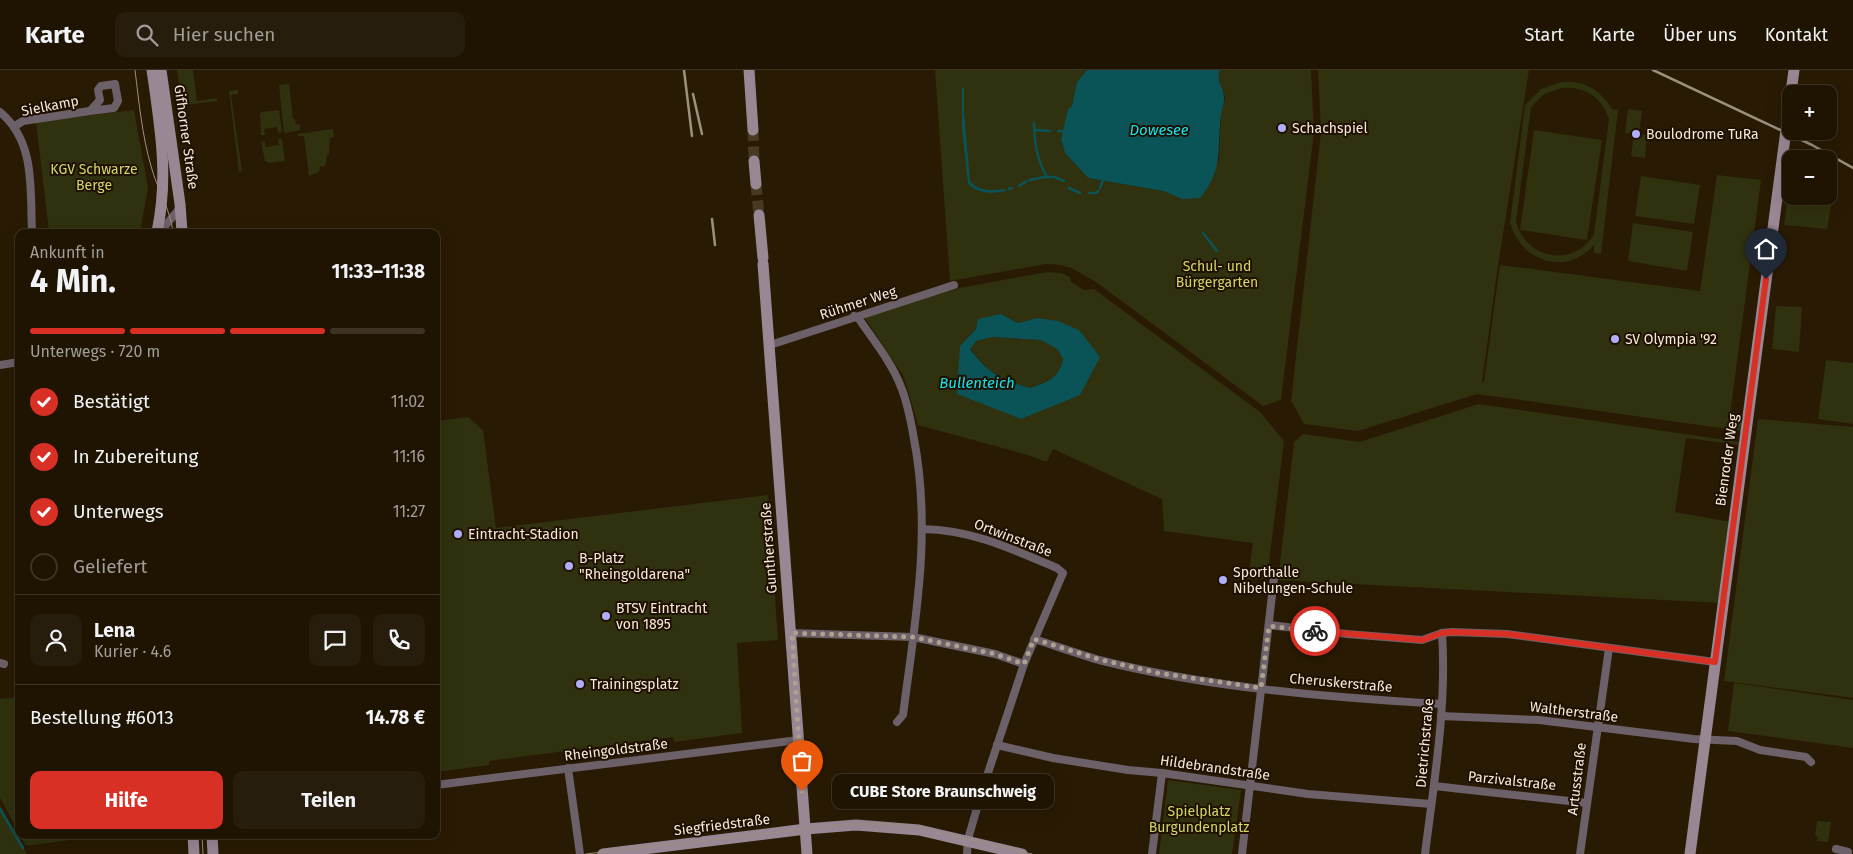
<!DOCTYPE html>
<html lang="de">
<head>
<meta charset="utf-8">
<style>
	body { margin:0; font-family:"Fira Sans",sans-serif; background:#271d0c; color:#f1f3f6; height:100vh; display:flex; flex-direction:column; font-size:19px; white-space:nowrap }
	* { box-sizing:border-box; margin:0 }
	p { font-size:16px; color:#a19e99 }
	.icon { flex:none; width:28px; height:28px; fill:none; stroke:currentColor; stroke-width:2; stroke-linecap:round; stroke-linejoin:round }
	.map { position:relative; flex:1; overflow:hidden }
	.side { position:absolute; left:15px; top:159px; width:425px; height:610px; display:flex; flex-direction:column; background:#1f1402; border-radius:10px; box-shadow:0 5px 20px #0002,0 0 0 1px #3c3324 }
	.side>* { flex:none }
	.tools { position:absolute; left:1782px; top:15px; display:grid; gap:10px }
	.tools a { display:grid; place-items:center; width:55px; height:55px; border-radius:10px; background:#1f1402; box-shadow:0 5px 20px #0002,0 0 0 1px #3c3324; font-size:25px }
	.pin { position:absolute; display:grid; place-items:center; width:42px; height:42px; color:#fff; margin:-51px -21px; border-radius:50% 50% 50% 0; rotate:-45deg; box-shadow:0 0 5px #0007 }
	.pin .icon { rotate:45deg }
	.courier { position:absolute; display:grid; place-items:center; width:50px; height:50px; margin:-25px; border:4px solid #d93025; border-radius:50%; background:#fff; color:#222; box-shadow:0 1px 6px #0007 }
	.bubble { position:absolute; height:35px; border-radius:10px; background:#1f1402; box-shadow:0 5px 20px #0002,0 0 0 1px #3c3324; font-size:16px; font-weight:700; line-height:35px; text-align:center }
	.overview em { font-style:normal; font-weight:700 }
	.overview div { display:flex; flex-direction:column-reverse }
	.overview { display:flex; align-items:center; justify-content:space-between; height:85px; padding:0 15px }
	h1 { font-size:32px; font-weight:700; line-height:38px }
	.bar { display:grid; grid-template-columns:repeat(4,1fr); gap:8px 5px; align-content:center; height:60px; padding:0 15px }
	.bar i { height:6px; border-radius:4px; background:#3c3324 }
	.bar .selected { background:#d93025 }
	.bar p { grid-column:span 4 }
	.line { display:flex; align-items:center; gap:12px; padding:0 15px; border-top:1px solid #3c3324 }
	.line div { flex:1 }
	.round { display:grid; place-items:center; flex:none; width:52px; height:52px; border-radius:10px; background:#271d0c }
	ol { padding:0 15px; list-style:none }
	li { display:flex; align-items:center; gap:15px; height:55px }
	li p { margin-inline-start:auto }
	li .icon { padding:5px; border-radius:50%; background:#d93025; color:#fff; stroke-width:4 }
	li:last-child { color:#a19e99 }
	li i { width:28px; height:28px; border:2px solid #3c3324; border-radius:50% }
	.button { display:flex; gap:10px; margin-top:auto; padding:10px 15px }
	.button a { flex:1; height:58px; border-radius:10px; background:#d93025; color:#fff; font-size:20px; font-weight:700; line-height:58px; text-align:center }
	.button a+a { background:#271d0c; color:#f1f3f6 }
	header { display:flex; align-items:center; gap:30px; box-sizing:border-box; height:70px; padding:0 25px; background:#1f1402; border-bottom:1px solid #3c3324 }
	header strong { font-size:24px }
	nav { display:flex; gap:28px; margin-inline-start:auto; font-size:18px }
	.search { width:350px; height:45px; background:#271d0c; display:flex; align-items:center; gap:12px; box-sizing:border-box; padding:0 18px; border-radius:10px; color:#a19e99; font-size:19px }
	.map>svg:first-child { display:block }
</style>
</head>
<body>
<header>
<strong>Karte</strong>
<div class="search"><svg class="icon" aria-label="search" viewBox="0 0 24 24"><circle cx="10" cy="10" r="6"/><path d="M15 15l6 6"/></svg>Hier suchen</div>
<nav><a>Start</a><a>Karte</a><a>Über uns</a><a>Kontakt</a></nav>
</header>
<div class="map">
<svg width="1853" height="784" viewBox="0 0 1853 784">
	<rect width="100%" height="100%" fill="#291a03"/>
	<!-- green -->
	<g fill="#30310e" fill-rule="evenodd">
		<path d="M177,0H193L197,31L217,28V31L186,35L185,31L182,32Z"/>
		<path d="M935,0H1087L1077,12L1072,36L1068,40L1061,69L1065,83L1088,108L1163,121L1182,129L1219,90L1221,43L1225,28L1219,11L1218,4L1220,0H1311L1314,62L1281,330L1263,336L1096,212L1071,198L1061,195L1046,194L950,211Z"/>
		<path d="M1318,0H1529L1497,202L1482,312H1484L1500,195L1700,221L1717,105L1761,110L1730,345L1743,347L1742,361L1477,324L1358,361L1304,354L1291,331L1321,62Z"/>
		<path d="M1561,12C1584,10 1601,20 1612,39L1618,40L1601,184L1594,183V175C1566,207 1521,191 1510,153L1525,35L1541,19ZM1562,18C1584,16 1602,27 1609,49L1594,164C1574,198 1527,190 1516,152L1531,37L1544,24Z"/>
		<path d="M289,14L293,49H295L296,55L300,54V60L286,63L284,62L279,15Z"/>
		<path d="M238,20V24L231,25L242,101L239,102L229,21Z"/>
		<path d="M1628,39L1642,41L1639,64L1647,65L1645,88L1631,86L1634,64L1625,63Z"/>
		<path d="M134,40L148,118L140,162H49L36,52Z"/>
		<path d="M279,40L282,62L278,63L277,57L264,59L265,65H261L260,44L262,42Z"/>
		<path d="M333,59L334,67L330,68L329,85H327L326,94L323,97L320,96L319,102L309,106L304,66H298V64Z"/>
		<path d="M1534,60L1602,70L1587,170L1520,160Z"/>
		<path d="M278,69H282L285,91L269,93L265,91L261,72L265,71L266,77L279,75Z"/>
		<path d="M1829,102L1836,105L1827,159L1784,155L1791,103V126H1829Z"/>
		<path d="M1641,106L1700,115L1694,154L1635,146Z"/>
		<path d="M1633,153L1693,162L1687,201L1628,191Z"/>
		<path d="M1047,202L1061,203L1070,207L1071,212L1084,220L1094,219L1260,342L1284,371L1267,509H1248L1253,473L1164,461L1162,429L1053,379L1047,392L1024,384L918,355L904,307L863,245L959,218ZM1001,244L1018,253L1037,248L1100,287L1021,349L960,276L976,259Z"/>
		<path d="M1776,236L1802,237L1799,282L1772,279Z"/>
		<path d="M992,267L1041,270L1057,279L1063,289C1057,310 1049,310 1030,318C1001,309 989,304 970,278L976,271Z"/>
		<path d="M1826,290L1853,293V354L1818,349Z"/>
		<path d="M1479,334L1740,372V375L1686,368L1675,442L1731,452L1720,533L1278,510L1294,372L1303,364L1359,372Z"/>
		<path d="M468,347L483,360L496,458L768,425L778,570L737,573L742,663L674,672L673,667L489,691V695L436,702V351Z"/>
		<path d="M1758,349L1853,357V628L1724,611Z"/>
		<path d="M1734,613L1853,630V678L1728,661Z"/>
		<path d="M19,627V763L0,728V629Z"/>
		<path d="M1168,710L1241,720L1232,784H1159Z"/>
		<path d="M0,735L27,784H0Z"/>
		<path d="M1817,751L1831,752L1828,772L1817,771L1818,767L1815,766Z"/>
		<path d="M20,765H107L26,776Z"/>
	</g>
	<!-- water -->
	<g fill="#0a5458" fill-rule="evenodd">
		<path d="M1087,0H1220C1215,11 1225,19 1224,29C1224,34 1222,39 1221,44C1217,78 1224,99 1200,128L1182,129L1163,121L1088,108L1065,83L1061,69L1068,39L1072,36L1077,12Z"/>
		<path d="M962,17L964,18V42L970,111C977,121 992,121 1005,119L1006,121C993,124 978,124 968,114L962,58Z"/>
		<path d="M1001,244L1018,253L1037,248L1058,251L1079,260L1100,287L1080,325L1021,349L957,324L960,276L976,259L978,249ZM992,267L1041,270L1057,279L1063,289C1058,309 1049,311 1030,318C1001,309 989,304 970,279L976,271Z"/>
	</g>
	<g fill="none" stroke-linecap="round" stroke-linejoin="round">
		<!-- stream -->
		<g stroke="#0a5458" stroke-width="2.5">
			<path d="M1034,53C1034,73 1037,90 1047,107"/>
			<path d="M1034,60L1050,61"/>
			<path d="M1058,61H1063"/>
			<path d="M1054,107L1064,111"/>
			<path d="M1030,110L1044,107H1052"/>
			<path d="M1019,116L1027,111"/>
			<path d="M1069,118L1080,123"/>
			<path d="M1100,118L1103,110"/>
			<path d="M1009,119L1012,118"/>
			<path d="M1089,123H1096L1098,121"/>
			<path d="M1203,163L1217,181"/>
			<path d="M0,739L23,778"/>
		</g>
		<!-- secondary-tunnel -->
		<g stroke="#483924" stroke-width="11" stroke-dasharray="11 5.5" stroke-linecap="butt">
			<path d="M753,60L754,91"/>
			<path d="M756,114L759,145"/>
		</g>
		<!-- street -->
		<g stroke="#6c6069" stroke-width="8">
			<path d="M0,42C36,72 30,120 32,162"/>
			<path d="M15,56L23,51L90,41L100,30L98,20L101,16L115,14L118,31L114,38L90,41"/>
			<path d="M160,162L180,138"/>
			<path d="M854,246L859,249C874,271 892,293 901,317C908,334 911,352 914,369C932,462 915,552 903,645L897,652"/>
			<path d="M770,275L954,215"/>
			<path d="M0,295L19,292"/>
			<path d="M923,459C973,460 1012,479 1057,498L1063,503L1024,594L982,721L968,769L967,784"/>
			<path d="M1269,555L1347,564L1422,570L1442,563L1452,562L1507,564L1715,592"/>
			<path d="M791,563L913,567L995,584L1024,594"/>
			<path d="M1034,569C1056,576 1078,584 1099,590C1210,618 1327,627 1441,634"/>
			<path d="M0,593L4,594"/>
			<path d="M1441,646L1539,650L1694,669L1737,671L1760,680L1806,687L1811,692"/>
			<path d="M997,675L1053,688L1128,700L1162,703L1308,724L1431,734"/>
			<path d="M568,698L580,784"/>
			<path d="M436,715L799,670"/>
			<path d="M1434,716L1587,733"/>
			<path d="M1836,779L1848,782V784"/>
			<path d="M1152,784L1162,703"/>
			<path d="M1242,784L1274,508"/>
			<path d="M1425,784C1434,712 1447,636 1442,563"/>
			<path d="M1580,784L1609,578"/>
		</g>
		<!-- secondary -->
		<g stroke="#998794" stroke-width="11">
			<path d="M152,0C160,56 169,106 157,162"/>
			<path d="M161,0L180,134L182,162"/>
			<path d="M749,0L753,60"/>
			<path d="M754,91L756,114"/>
			<path d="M759,145L763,188"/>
			<path d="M763,194L807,784"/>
			<path d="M193,765L194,784"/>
			<path d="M212,765L213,784"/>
			<path d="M603,784L806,759L856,755L919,760L1022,784"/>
			<path d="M1690,784L1794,0"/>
		</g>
		<!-- tram -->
		<g stroke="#9c907e" stroke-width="1">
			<path d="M135,0C139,32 142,65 151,96C157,119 170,138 173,162"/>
			<path d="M202,765L203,784"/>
			<path d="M586,784L847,754H892L920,758L1032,784"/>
		</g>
		<!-- rail -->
		<g stroke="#9c907e" stroke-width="2.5">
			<path d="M684,0L692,66"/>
			<path d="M1653,0L1812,75L1853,98"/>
			<path d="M693,24L702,64"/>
			<path d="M712,149L715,175"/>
		</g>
	</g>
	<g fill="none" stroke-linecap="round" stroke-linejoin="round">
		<!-- done -->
		<path stroke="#aea190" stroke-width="5" stroke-dasharray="0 9" d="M802,721L792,563L913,567L995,584L1024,594L1034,569L1098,589L1158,603L1261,618L1269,556L1315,561"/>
		<!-- route -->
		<path stroke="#d93025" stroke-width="6" d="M1315,561L1422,570L1442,563L1452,562L1507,564L1715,592L1766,209"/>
	</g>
	<!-- markers -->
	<g fill="#b0aefa" stroke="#1f1000" stroke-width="2">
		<circle cx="1282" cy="58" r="5"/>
		<circle cx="1636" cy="64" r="5"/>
		<circle cx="1615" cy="269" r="5"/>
		<circle cx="458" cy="464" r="5"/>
		<circle cx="569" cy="496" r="5"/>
		<circle cx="1223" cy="510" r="5"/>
		<circle cx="606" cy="546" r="5"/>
		<circle cx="580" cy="614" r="5"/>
	</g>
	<g text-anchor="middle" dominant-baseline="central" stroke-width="4" stroke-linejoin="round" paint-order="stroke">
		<!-- street labels -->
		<g font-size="14" fill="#f5eadc" stroke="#1f1000">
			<text transform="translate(50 36) rotate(-11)">Sielkamp</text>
			<text transform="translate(186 67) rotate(82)">Gifhorner Straße</text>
			<text transform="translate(858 233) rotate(-18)">Rühmer Weg</text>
			<text transform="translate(1727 390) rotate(-82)">Bienroder Weg</text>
			<text transform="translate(1013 468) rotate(21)">Ortwinstraße</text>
			<text transform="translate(769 478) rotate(-94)">Guntherstraße</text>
			<text transform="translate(1341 613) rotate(5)">Cheruskerstraße</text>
			<text transform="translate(1574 642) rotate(7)">Waltherstraße</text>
			<text transform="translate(1425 673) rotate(-85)">Dietrichstraße</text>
			<text transform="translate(616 680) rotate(-7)">Rheingoldstraße</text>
			<text transform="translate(1215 698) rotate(8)">Hildebrandstraße</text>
			<text transform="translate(1577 709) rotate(-83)">Artusstraße</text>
			<text transform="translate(1512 711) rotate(6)">Parzivalstraße</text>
			<text transform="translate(722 755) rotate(-7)">Siegfriedstraße</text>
		</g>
		<!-- poi labels -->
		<g font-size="14" fill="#f5eadc" stroke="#1f1000" text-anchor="start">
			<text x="1292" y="58">Schachspiel</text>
			<text x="1646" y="64">Boulodrome TuRa</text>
			<text x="1625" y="269">SV Olympia '92</text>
			<text x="468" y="464">Eintracht-Stadion</text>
			<text x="579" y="488">B-Platz<tspan x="579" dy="16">"Rheingoldarena"</tspan></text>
			<text x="1233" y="502">Sporthalle<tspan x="1233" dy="16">Nibelungen-Schule</tspan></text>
			<text x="616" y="538">BTSV Eintracht<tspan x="616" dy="16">von 1895</tspan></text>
			<text x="590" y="614">Trainingsplatz</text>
		</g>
		<!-- park labels -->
		<g font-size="14" fill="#d3d864" stroke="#1f1000">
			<text x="94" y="99">KGV Schwarze<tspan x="94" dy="16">Berge</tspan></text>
			<text x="1217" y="196">Schul- und<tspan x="1217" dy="16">Bürgergarten</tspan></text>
			<text x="1199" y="741">Spielplatz<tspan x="1199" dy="16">Burgundenplatz</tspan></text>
		</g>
		<!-- water labels -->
		<g font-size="15" font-style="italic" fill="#15e3ee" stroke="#1f1000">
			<text x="1159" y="60">Dowesee</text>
			<text x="977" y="313">Bullenteich</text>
		</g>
	</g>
</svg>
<div class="tools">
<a>+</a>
<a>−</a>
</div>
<div class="pin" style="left:802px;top:721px;background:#ea580c"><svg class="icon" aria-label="bag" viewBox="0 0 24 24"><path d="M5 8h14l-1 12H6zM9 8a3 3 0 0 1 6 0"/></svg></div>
<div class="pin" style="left:1766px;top:209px;background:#1f2937"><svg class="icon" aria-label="home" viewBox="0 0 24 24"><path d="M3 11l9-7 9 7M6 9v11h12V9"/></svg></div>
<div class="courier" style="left:1315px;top:561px"><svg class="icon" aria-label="bike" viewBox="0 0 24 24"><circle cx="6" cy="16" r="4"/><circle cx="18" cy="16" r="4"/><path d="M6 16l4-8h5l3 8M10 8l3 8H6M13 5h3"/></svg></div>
<div class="bubble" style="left:832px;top:704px;width:222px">CUBE Store Braunschweig</div>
<section class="side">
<div class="overview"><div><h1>4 Min.</h1><p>Ankunft in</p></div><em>11:33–11:38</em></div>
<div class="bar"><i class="selected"></i><i class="selected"></i><i class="selected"></i><i></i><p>Unterwegs · 720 m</p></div>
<ol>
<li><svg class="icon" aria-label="check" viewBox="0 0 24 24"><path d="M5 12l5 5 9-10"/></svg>Bestätigt<p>11:02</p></li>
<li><svg class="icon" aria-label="check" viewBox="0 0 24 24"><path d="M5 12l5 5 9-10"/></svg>In Zubereitung<p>11:16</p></li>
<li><svg class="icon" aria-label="check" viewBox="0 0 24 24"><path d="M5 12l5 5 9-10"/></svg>Unterwegs<p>11:27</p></li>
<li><i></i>Geliefert</li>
</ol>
<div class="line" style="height:90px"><a class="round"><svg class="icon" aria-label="person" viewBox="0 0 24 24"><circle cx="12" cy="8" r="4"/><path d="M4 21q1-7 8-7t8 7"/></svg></a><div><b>Lena</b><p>Kurier · 4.6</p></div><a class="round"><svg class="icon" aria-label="chat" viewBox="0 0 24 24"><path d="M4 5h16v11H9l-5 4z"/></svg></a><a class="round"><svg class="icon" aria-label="phone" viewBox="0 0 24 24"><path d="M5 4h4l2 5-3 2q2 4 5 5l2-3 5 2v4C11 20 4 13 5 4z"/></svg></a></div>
<div class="line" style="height:65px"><div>Bestellung #6013</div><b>14.78 €</b></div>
<div class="button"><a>Hilfe</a><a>Teilen</a></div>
</section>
</div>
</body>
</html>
